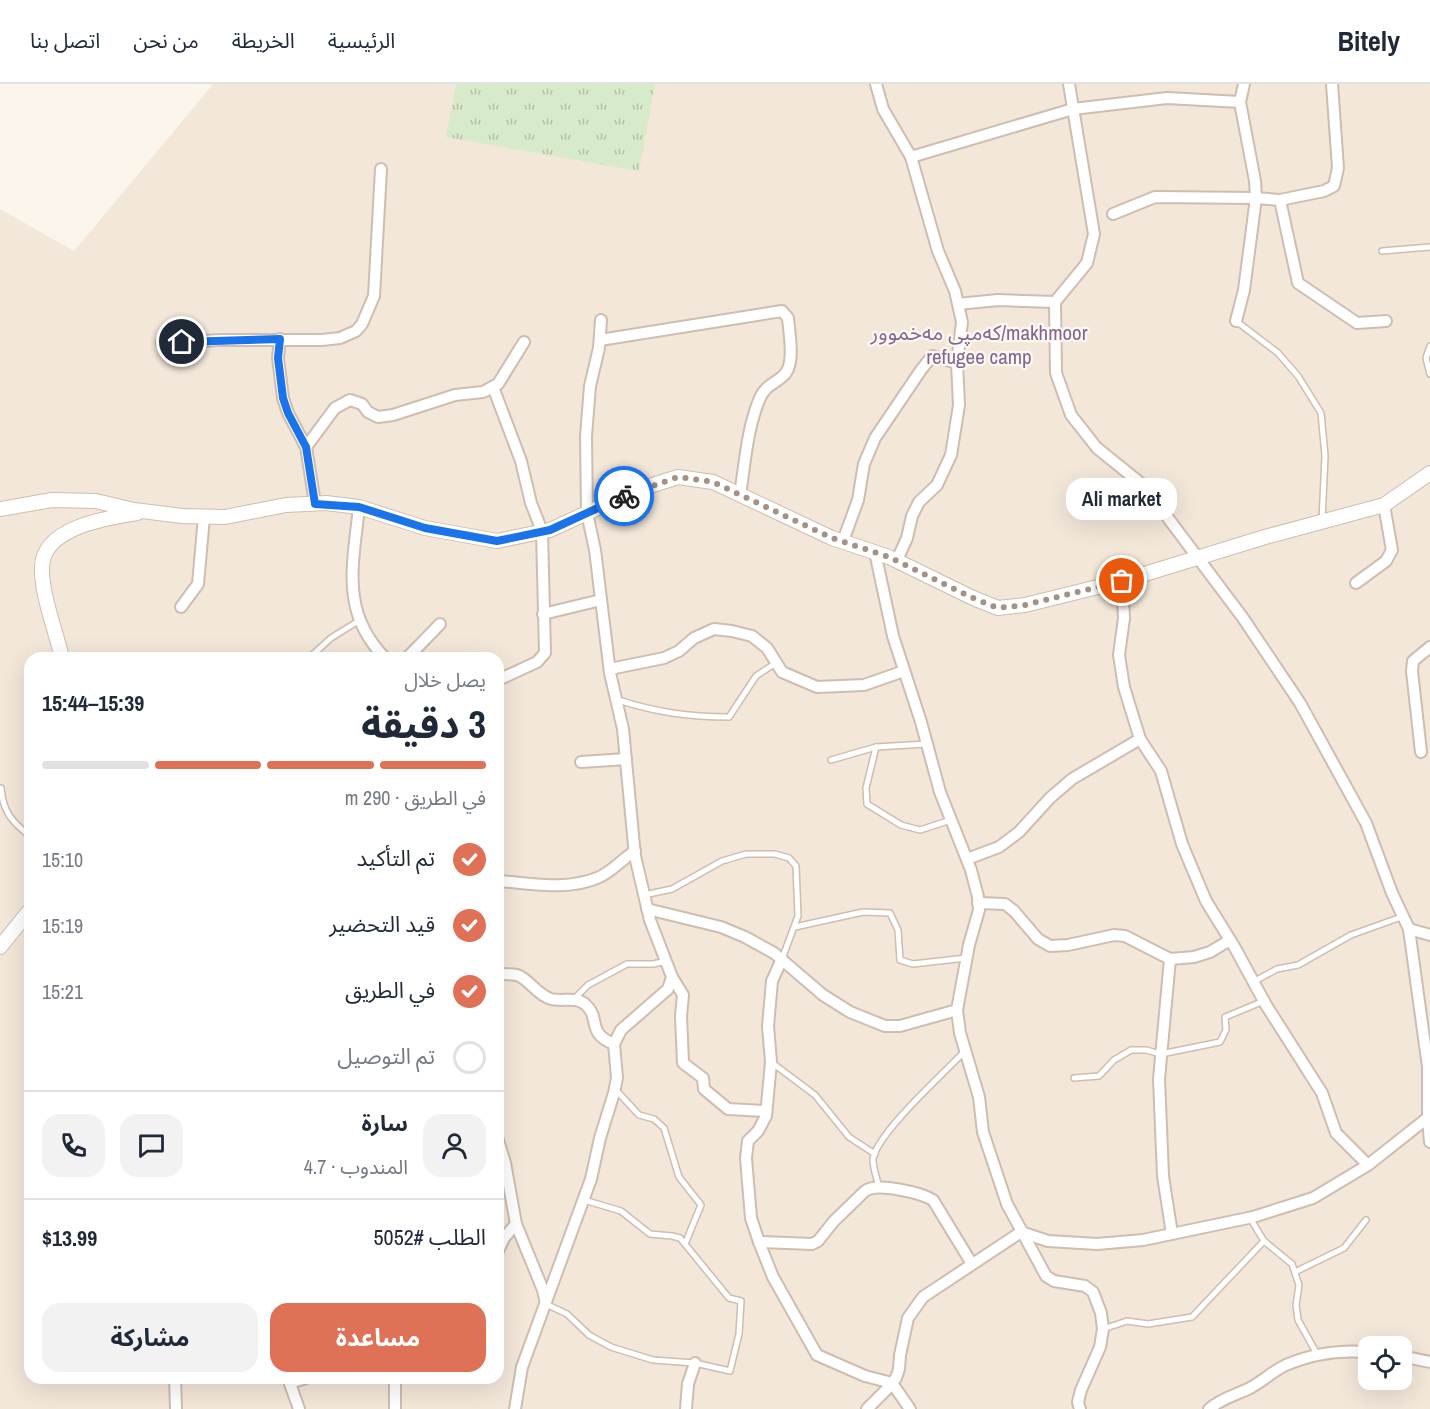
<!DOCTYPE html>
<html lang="ar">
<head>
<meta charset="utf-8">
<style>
	body { margin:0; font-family:"Archivo Narrow","Noto Sans Arabic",sans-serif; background:#f2f2f3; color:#1f2937; direction:rtl; height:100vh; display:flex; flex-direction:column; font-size:22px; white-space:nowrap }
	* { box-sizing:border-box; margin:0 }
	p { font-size:20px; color:#747a83 }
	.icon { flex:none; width:33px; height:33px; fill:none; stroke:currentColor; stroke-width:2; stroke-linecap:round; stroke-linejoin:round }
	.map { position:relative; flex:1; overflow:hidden; direction:ltr }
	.drawer { position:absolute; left:24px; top:568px; width:480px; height:732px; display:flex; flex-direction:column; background:#fff; border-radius:18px; box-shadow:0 6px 24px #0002; direction:rtl }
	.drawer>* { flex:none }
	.tools { position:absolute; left:1358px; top:1252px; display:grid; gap:12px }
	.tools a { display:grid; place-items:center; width:54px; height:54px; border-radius:12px; background:#fff; box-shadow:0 6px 24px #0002; font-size:30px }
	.pin { position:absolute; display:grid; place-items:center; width:51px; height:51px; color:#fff; margin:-26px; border:3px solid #fff; border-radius:50%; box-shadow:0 2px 6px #0007 }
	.courier { position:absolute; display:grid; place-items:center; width:60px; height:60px; margin:-30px; border:4px solid #1a73e8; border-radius:50%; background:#fff; color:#222; box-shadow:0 2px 8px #0007 }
	.bubble { position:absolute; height:42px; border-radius:18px; background:#fff; box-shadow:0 6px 24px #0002; font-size:20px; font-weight:700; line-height:42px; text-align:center; direction:rtl }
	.summary em { font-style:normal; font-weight:700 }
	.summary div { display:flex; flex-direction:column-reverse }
	.summary { display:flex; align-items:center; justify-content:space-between; height:102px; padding:0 18px }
	h1 { font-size:39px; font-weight:700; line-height:45px }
	.bar { display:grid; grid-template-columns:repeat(4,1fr); gap:9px 6px; align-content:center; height:72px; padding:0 18px }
	.bar i { height:8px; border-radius:4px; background:#e0e1e3 }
	.bar .on { background:#df7156 }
	.bar p { grid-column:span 4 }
	.line { display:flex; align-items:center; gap:15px; padding:0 18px; border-top:2px solid #e0e1e3 }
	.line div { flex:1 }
	.round { display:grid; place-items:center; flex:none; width:63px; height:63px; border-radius:18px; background:#f2f2f3 }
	ol { padding:0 18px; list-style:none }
	li { display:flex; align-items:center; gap:18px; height:66px }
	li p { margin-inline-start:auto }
	li .icon { padding:6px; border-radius:50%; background:#df7156; color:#fff; stroke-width:4 }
	li:last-child { color:#747a83 }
	li i { width:33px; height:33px; border:3px solid #e0e1e3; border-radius:50% }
	.cta { display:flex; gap:12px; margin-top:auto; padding:12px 18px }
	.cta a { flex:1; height:69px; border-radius:18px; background:#df7156; color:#fff; font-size:24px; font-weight:700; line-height:69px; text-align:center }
	.cta a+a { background:#f2f2f3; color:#1f2937 }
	header { display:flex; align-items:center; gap:36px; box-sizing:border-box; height:84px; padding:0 30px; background:#fff; border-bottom:2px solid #e0e1e3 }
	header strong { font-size:28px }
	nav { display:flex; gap:33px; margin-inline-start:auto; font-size:21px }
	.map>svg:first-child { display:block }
</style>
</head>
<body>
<header>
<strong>Bitely</strong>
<nav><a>الرئيسية</a><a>الخريطة</a><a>من نحن</a><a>اتصل بنا</a></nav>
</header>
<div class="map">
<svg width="1430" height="1325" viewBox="0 0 1430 1325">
	<defs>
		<pattern id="grass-tufts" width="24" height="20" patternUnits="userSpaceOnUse" patternTransform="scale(1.5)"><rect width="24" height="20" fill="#d7eac9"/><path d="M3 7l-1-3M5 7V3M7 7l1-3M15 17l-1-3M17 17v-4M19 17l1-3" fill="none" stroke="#b3c1a5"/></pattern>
	</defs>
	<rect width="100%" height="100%" fill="#fcf5eb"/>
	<!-- residential -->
	<path fill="#f3e7d9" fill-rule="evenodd" d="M213,0H1430V1325H0V125L74,167ZM30,574H498V1294H30ZM1368,1263H1401V1296H1368Z"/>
	<!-- grass -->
	<path fill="url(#grass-tufts)" d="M456,0H655L639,87L446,53Z"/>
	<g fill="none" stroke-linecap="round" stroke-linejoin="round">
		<defs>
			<g id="service">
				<path d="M1382,167L1430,163"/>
				<path d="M1236,237L1278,269L1298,292L1321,329L1325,372L1322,437"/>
				<path d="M1430,262L1426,274L1430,290"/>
				<path d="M309,574L331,554L360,536"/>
				<path d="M618,616C656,628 688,633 729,633L756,592L776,579"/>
				<path d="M876,663L866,704L867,720L901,741L920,746L951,736"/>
				<path d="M831,676L876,663L926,660"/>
				<path d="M1,704C3,728 12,738 30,752"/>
				<path d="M644,811L672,805L722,777L746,770H775L789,774L796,782L798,832L782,875"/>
				<path d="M795,843L863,828L890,829L898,846L900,876L913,880L966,874"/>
				<path d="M1253,898L1277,885L1298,881L1351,851L1404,832"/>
				<path d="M574,915L588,901L627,880H653L667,877"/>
				<path d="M771,978L815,1011L849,1053L875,1070"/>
				<path d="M1074,994L1099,992L1114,976L1131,966H1146L1161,970L1220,958L1226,946L1225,933L1264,917"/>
				<path d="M615,1005L639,1031L654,1035L664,1044L679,1093L701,1121L685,1160"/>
				<path d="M879,1103C877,1095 873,1084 873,1076C874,1052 946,987 965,967"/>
				<path d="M1250,1134L1264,1157L1292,1180L1299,1201L1296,1221L1298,1236L1317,1270"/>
				<path d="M1295,1188L1344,1164L1366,1136"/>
				<path d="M546,1220L567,1230L589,1251L611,1263L653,1276L695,1279L730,1287L739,1250L741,1217L729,1214L680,1154L672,1152L650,1150L621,1127L584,1116"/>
				<path d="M1103,1245L1127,1237L1148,1240L1192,1233L1264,1157"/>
			</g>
			<g id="minor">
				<path d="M876,0L883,25L911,73L938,167L955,207L962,238L957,279L959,321L951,371L937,401L919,418L912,432L907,454L897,476"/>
				<path d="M1069,0L1094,150L1087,179L1055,218L1056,289L1071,331L1097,364L1144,402L1243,534L1300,619L1366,739L1392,809L1409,845L1428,983V1034L1430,1058"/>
				<path d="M911,73L1073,25L1167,14L1240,18"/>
				<path d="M1280,116L1324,107L1334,102L1338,84L1332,0"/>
				<path d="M1113,130L1155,113L1256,114L1280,116L1298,199L1357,239L1386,237"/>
				<path d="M958,220L998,216L1055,218"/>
				<path d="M1236,237L1244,206L1256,114L1255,97L1240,18L1244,0"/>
				<path d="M280,255L278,274L283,314L288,329L306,363L315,419"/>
				<path d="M600,256L782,227L788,234C789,248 796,282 783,292C774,300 765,302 760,314C747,344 745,379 740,411"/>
				<path d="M162,259L221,256H322L340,254L356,247L362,240L374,212L381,85"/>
				<path d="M493,303L521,377L531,419L542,447L545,569L537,578L498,596"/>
				<path d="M306,363L335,324L350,316L362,320L368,328L378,333L393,331L455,311L483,308L498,300L524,258"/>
				<path d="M359,423C353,481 340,528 385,574"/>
				<path d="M843,457L858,416L864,380L875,354L921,286L932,272L957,279"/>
				<path d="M875,468L893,552L921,638L940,708L971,786L978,813L979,826L969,861L957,926L960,949L979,1013L983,1048L1007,1120L1046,1192L1054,1197L1085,1202L1093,1208L1101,1229L1103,1245L1100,1263L1081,1306L1078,1318L1080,1325"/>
				<path d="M1122,497L1124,534L1119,571L1124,603L1140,655L1161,687L1182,760L1206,817L1235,864L1266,921L1322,1009L1336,1049L1368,1081"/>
				<path d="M1356,499L1386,477L1392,466L1384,421"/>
				<path d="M181,523L198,500L204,433"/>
				<path d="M543,530L601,516"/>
				<path d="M407,574L440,540"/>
				<path d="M610,585L664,574L679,567L694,554L714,545L732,547L752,552L767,564L782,588L817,603L864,601L904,587"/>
				<path d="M1421,668L1412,587L1413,577L1430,563"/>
				<path d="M581,678L626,675"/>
				<path d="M967,775L999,763L1019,748L1050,714L1072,695L1140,655"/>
				<path d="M498,797C531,799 565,807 597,794C611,789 622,775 635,767"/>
				<path d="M978,819L1005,820L1014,827L1038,855L1050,862L1068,861L1114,851L1125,852L1170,875L1194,873L1210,868L1230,856"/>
				<path d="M647,825L721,843L745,853L774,869L823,911L850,928L885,942H900L957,926"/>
				<path d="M1409,845L1430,851"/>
				<path d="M782,875L772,897L768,942L771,978L766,1032L758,1047L748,1057L746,1074L751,1134L759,1158L773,1193L817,1271L865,1292L892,1299L910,1325"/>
				<path d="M1170,875L1159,995L1163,1092L1172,1150"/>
				<path d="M498,890C504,890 511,890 517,891C529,895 537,911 551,915C563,918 577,912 586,921C601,935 586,949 614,960"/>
				<path d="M672,893L683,911L681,932L683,979L703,994L704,1005L728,1025L766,1027"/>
				<path d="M498,1056L505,1079L516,1140L543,1206L546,1220"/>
				<path d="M759,1158L812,1160L818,1157L834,1137L865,1107C877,1098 921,1109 933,1116L972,1180"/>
				<path d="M498,1167L504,1154L516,1140"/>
				<path d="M1401,1272L1430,1278"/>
				<path d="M175,1294L176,1325"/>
				<path d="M288,1294L299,1325"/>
				<path d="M395,1294V1325"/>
				<path d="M290,1299L306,1294"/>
				<path d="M515,1325L522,1283L591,1095L600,1054L614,1009L617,994L614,960L621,946L668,905L672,893L650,836L635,772L623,645L610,589L595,466L587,429L586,352L590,302L599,264L601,236"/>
				<path d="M686,1325L688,1300L695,1279"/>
				<path d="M867,1325L889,1303L896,1294L899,1285L900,1271L908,1234L923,1213L1021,1148L1048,1157L1097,1160L1143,1156L1253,1133L1313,1114L1368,1081L1430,1032"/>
				<path d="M1209,1325C1222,1314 1236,1311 1250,1304C1263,1297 1273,1287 1286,1281C1311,1270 1341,1266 1368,1268"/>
			</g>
			<g id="tertiary">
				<path d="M0,425L52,416L96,417L134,426L182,432L225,433L286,421L326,419L359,423L425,444L497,457L550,446L637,406L678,393L713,398L832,454L889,473L973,514L998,524L1025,521L1122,497L1265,453L1384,421L1430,389"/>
				<path d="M62,574C56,547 41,510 42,483C43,443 107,434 137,429"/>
				<path d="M0,863L30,826"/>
			</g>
		</defs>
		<!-- service casing -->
		<use href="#service" stroke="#cebdb0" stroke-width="8"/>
		<!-- minor casing -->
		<use href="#minor" stroke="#cebdb0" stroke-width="14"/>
		<!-- tertiary casing -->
		<use href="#tertiary" stroke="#cebdb0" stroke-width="16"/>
		<!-- service -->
		<use href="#service" stroke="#fff" stroke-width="5"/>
		<!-- minor -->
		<use href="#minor" stroke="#fff" stroke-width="10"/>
		<!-- tertiary -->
		<use href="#tertiary" stroke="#fff" stroke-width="14"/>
	</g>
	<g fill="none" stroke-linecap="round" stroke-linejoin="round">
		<!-- done -->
		<path stroke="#a59185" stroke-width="6" stroke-dasharray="0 10.8" d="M624,412L678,393L713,398L832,454L889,473L973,514L998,524L1025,521L1122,497"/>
		<!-- route -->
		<path stroke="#1a73e8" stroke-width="8" d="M182,258L280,255L278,274L283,314L288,329L306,363L315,420L359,423L425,444L497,457L550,446L624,412"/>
	</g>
	<g text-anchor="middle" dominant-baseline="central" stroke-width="4.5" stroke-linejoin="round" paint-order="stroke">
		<!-- quarter labels -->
		<g font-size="21" fill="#826692" stroke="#fef9f1">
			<text x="979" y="248">کەمپی مەخموور/makhmoor<tspan x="979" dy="24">refugee camp</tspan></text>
		</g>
	</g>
</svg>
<div class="tools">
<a><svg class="icon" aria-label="locate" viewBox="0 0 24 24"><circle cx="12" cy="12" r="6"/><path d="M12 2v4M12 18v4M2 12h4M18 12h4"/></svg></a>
</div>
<div class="pin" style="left:1122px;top:497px;background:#ea580c"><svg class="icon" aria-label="bag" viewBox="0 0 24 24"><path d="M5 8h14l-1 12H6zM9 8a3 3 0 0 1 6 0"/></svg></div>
<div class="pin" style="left:182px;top:258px;background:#1f2937"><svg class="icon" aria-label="home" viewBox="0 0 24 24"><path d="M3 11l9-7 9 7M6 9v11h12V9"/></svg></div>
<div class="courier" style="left:624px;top:412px"><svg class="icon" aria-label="bike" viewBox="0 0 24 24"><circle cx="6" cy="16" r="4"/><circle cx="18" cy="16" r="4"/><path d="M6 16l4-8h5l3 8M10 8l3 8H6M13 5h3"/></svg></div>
<div class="bubble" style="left:1066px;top:394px;width:111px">Ali market</div>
<section class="drawer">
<div class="summary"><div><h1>3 دقيقة</h1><p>يصل خلال</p></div><em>15:39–15:44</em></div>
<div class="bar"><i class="on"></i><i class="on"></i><i class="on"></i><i></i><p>في الطريق · 290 m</p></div>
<ol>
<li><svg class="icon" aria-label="check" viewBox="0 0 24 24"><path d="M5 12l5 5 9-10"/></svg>تم التأكيد<p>15:10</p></li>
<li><svg class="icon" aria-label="check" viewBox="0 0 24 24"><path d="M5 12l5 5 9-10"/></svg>قيد التحضير<p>15:19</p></li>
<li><svg class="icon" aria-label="check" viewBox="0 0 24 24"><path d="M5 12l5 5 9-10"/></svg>في الطريق<p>15:21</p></li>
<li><i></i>تم التوصيل</li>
</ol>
<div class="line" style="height:108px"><a class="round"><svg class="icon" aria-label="person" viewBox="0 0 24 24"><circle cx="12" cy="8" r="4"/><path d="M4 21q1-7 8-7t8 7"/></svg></a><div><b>سارة</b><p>المندوب · 4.7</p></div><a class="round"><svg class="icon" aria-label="chat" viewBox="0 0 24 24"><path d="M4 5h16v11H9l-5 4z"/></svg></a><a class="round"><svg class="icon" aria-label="phone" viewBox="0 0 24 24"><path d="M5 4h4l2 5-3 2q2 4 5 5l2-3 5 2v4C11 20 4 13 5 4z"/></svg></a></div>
<div class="line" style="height:78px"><div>الطلب #5052</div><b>$13.99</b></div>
<div class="cta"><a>مساعدة</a><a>مشاركة</a></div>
</section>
</div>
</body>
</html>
